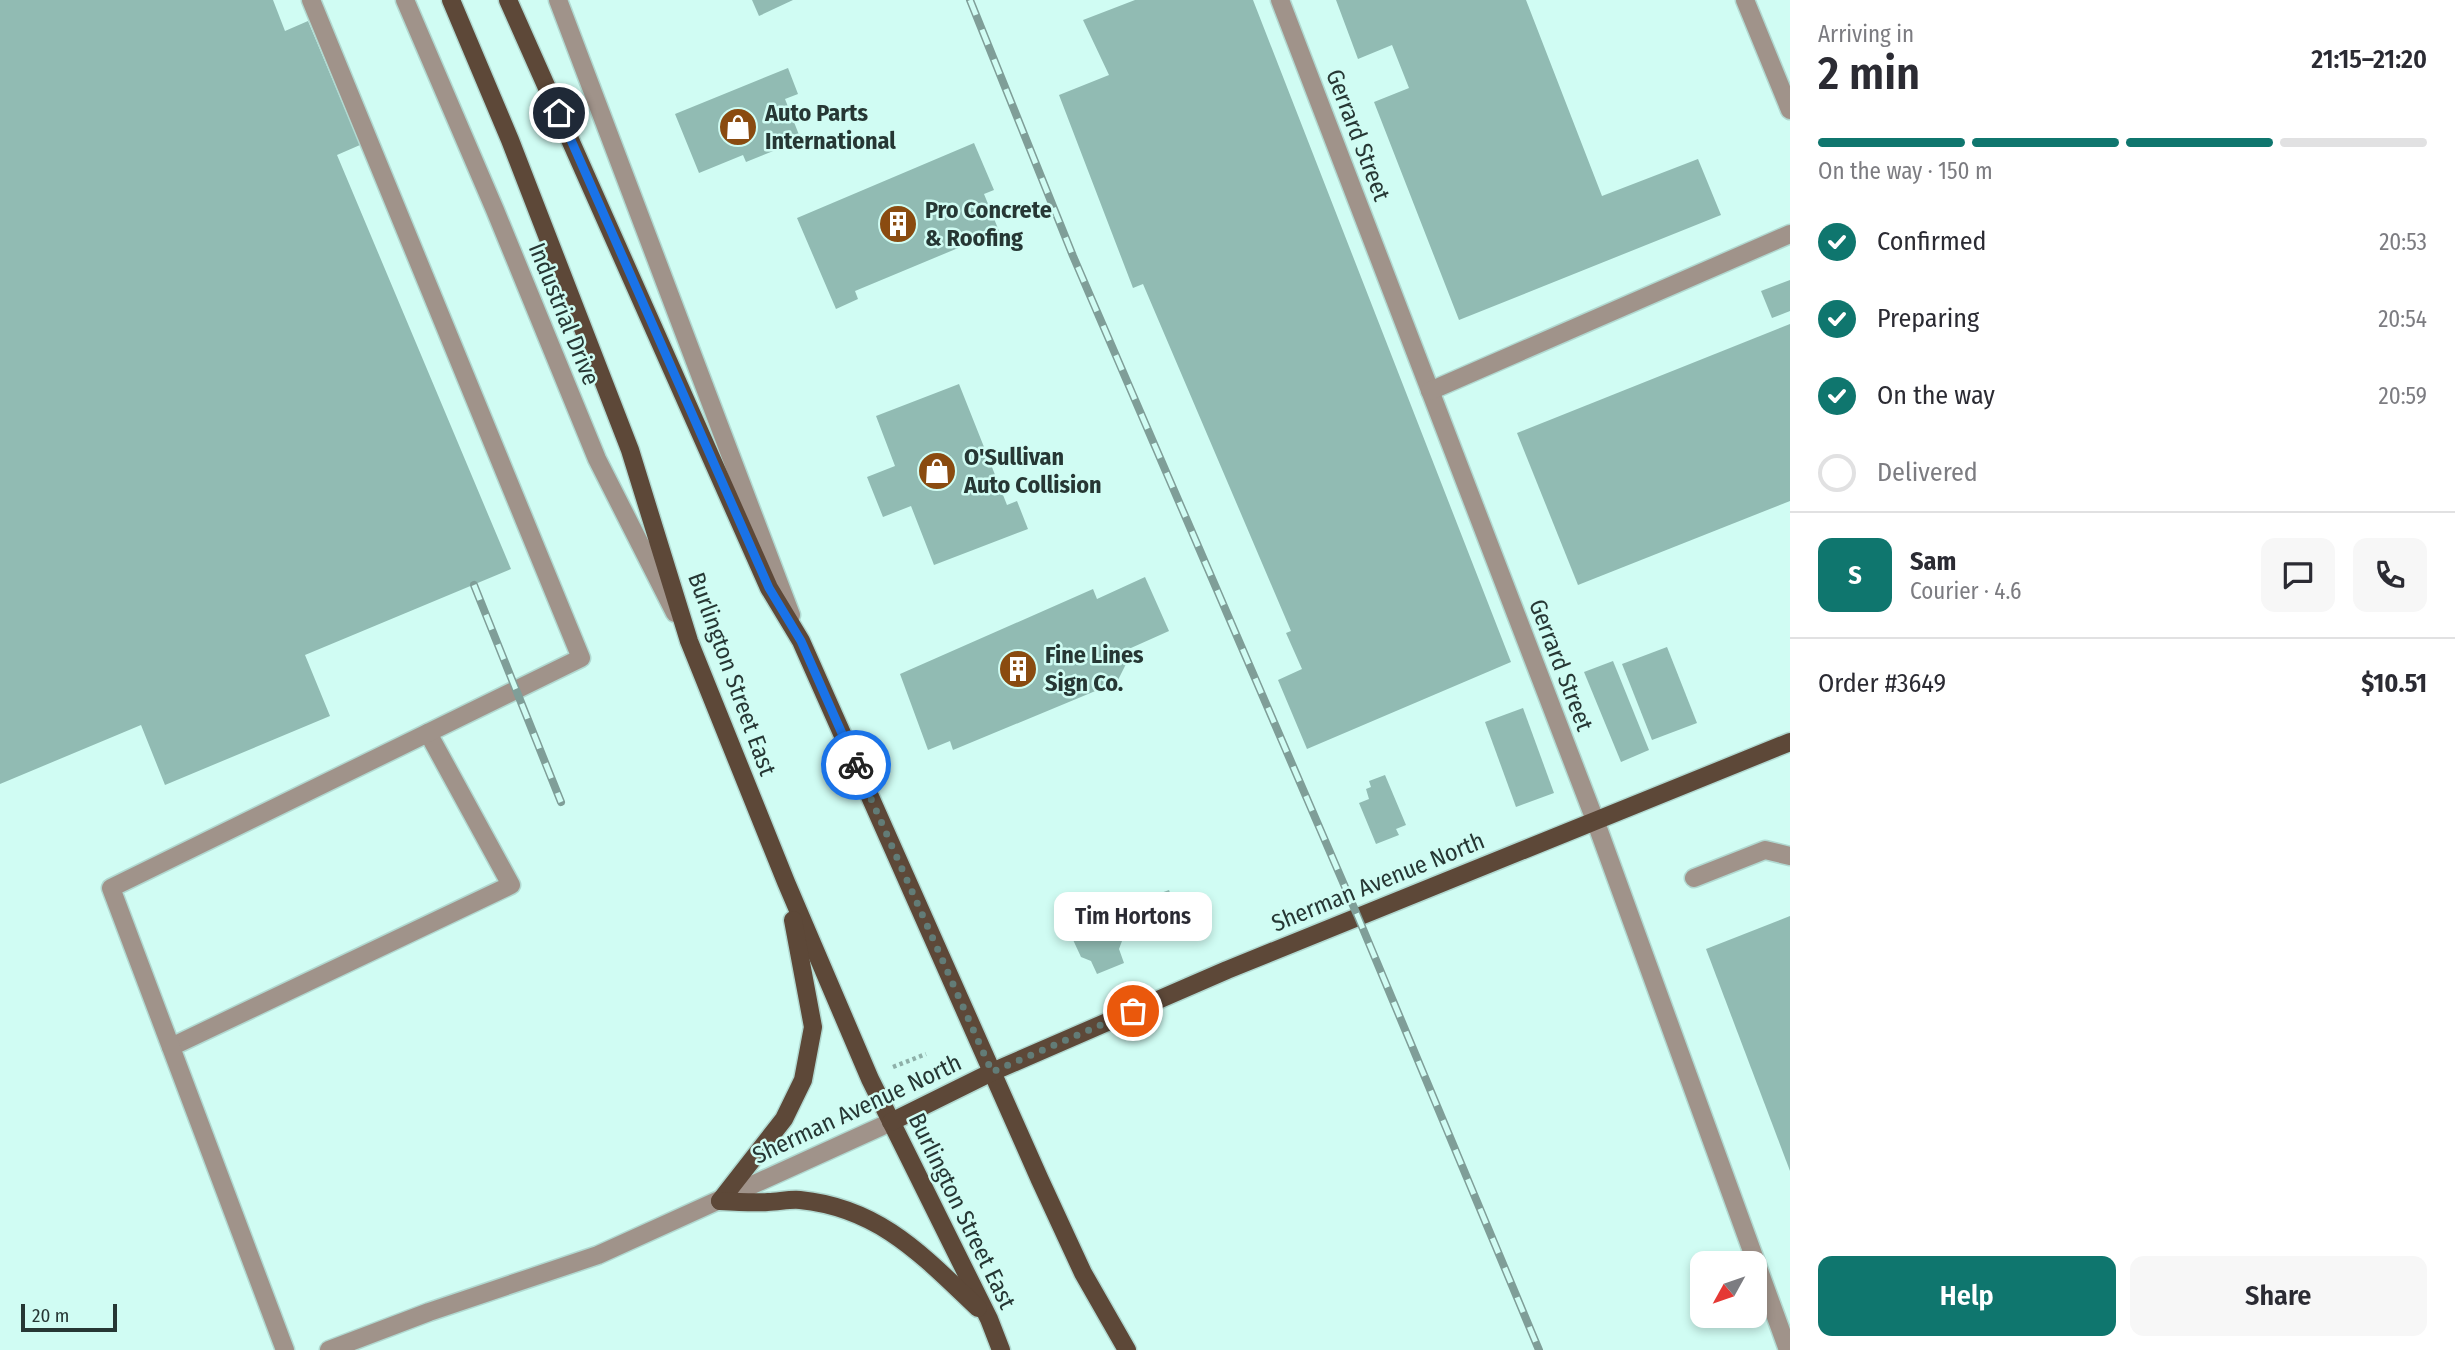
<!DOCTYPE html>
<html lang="en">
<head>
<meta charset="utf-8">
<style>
	body { margin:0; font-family:"Fira Sans Condensed",sans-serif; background:#f7f7f7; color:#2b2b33; height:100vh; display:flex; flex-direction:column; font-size:26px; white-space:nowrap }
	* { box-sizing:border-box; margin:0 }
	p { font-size:23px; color:#7c7c81 }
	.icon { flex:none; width:38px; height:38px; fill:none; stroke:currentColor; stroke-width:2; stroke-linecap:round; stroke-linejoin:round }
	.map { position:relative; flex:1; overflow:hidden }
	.drawer { display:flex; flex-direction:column; background:#fff; width:665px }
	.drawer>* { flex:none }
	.needle { width:46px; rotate:230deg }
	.controls { position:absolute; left:1690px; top:1251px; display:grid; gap:14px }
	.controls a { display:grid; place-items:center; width:77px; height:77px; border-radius:14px; background:#fff; box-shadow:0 4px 10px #0003; font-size:35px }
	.scale { position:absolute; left:21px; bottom:18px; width:96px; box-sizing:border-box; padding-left:7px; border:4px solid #263734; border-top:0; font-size:19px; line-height:24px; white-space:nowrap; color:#263734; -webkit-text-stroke:5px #d0fcf3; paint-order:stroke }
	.pin { position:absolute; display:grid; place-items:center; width:60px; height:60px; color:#fff; margin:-30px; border:4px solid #fff; border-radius:50%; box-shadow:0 2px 7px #0007 }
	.courier { position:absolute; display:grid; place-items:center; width:70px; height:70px; margin:-35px; border:5px solid #1a73e8; border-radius:50%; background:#fff; color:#222; box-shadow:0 2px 9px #0007 }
	.bubble { position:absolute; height:49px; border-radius:14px; background:#fff; box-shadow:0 4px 10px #0003; font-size:23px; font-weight:600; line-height:49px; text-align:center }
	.head em { font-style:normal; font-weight:600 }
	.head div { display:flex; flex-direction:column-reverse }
	.head { display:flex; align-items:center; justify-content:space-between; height:119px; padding:0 28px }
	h1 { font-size:46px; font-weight:600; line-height:52px }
	.bar { display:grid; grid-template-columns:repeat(4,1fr); gap:10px 7px; align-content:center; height:84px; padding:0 28px }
	.bar i { height:9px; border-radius:5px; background:#e1e1e2 }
	.bar .selected { background:#0f766e }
	.bar p { grid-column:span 4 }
	.line { display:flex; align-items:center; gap:18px; padding:0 28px; border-top:2px solid #e1e1e2 }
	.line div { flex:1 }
	.round { display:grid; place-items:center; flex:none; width:74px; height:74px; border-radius:14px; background:#f7f7f7 }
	ol { padding:0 28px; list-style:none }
	li { display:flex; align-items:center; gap:21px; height:77px }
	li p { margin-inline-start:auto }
	li .icon { padding:7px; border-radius:50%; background:#0f766e; color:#fff; stroke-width:4 }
	li:last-child { color:#7c7c81 }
	li i { width:38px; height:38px; border:4px solid #e1e1e2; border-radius:50% }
	.button { display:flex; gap:14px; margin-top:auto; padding:14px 28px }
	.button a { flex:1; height:80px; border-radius:14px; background:#0f766e; color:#fff; font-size:28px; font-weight:600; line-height:80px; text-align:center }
	.button a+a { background:#f7f7f7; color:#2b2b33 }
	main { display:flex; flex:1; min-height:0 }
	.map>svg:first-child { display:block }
</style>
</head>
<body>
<main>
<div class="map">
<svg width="1790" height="1350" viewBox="0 0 1790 1350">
	<rect width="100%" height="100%" fill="#d0fcf3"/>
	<!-- building -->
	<g fill="#91bbb3">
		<path d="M0,0H273L285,31L308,21L360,145L337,155L511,569L305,655L330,716L165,785L141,725L0,784Z"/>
		<path d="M752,0H793L759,16Z"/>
		<path d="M1135,0H1253L1511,662L1307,749L1278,680L1302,669L1286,633L1291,631L1143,284L1133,288L1059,95L1109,75L1083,20Z"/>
		<path d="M1336,0H1526L1602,196L1698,159L1721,215L1459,320L1374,102L1409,88L1392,45L1358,59Z"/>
		<path d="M788,68L798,94L785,99L801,140L746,162L743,155L699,173L675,114Z"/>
		<path d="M974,143L994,190L984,194L999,231L855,291L858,299L836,309L797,218Z"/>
		<path d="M1790,280V311L1772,318L1761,291Z"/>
		<path d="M1790,324V501L1578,585L1517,433Z"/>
		<path d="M959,384L1007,505L1017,501L1028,529L934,565L911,506L883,517L867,477L895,466L876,416Z"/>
		<path d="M1145,577L1169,631L1122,652L1126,664L1117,682L953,750L950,741L928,750L900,674L1093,589L1097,599Z"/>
		<path d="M1667,647L1697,723L1652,740L1622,664Z"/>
		<path d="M1613,661L1649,750L1621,762L1584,672Z"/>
		<path d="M1523,708L1554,793L1516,807L1485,722Z"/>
		<path d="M1385,775L1406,825L1396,829L1399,835L1376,844L1359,803L1369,799L1366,789L1371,787L1369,781Z"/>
		<path d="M1169,890L1173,901L1159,907L1160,911L1138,920L1143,933L1122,941L1119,949L1124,963L1097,974L1091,961L1081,957L1068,929L1074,922L1068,907L1096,896L1100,908L1109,912Z"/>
		<path d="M1790,916V1171L1706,949Z"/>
	</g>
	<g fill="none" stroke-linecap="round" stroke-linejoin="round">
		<defs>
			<g id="minor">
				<path d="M405,0L495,210L597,459L675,613"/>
				<path d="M558,0L791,615"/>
				<path d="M1280,0L1595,820L1788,1350"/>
				<path d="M1745,0L1790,110"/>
				<path d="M1430,391L1790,234"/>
				<path d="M1694,878L1765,850L1790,856"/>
				<path d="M171,1047L511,885L428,733"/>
				<path d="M285,1350L111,888L581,658L311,0"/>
				<path d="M329,1350L429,1312L598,1255L891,1122"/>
			</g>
			<g id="major">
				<path d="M451,0L510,140L630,450L689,641L786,882L870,1079L989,1319L1001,1350"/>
				<path d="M508,0L769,588L801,641L1040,1180L1083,1273L1127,1350"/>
				<path d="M891,1122L992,1072L1227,970L1790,742"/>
				<path d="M720,1201L784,1119L803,1080L813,1027L793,920"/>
				<path d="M720,1201C736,1202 752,1203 768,1202C778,1202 789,1199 800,1200C880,1208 923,1256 978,1308"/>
			</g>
		</defs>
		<!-- minor casing -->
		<use href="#minor" stroke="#b1d9d1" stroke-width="21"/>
		<!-- major casing -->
		<use href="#major" stroke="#b1d9d1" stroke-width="21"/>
		<!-- path -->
		<path stroke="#8eb0a9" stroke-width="4.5" stroke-dasharray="3.5 3.5" stroke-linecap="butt" d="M893,1067L926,1054"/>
		<!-- minor -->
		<use href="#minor" stroke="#a0938a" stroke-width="18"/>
		<!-- major -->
		<use href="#major" stroke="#5d4838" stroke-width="18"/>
		<defs>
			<g id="rail">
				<path d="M970,0L1073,256L1358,917L1539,1350"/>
				<path d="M474,585L561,802"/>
			</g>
		</defs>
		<!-- rail casing -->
		<use href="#rail" stroke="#7f9e98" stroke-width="8"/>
		<!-- rail -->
		<use href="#rail" stroke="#d0fcf3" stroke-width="5" stroke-dasharray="16" stroke-linecap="butt"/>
	</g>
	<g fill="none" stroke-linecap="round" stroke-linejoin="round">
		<!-- done -->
		<path stroke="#627c77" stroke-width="7" stroke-dasharray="0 12.6" d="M856,765L992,1072L1133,1011"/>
		<!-- route -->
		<path stroke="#1a73e8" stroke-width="9" d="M559,113L769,588L801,641L856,765"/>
	</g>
	<!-- icons -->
	<defs>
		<symbol id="shop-disc" viewBox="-11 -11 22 22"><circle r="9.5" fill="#8a4b10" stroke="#d0fcf3"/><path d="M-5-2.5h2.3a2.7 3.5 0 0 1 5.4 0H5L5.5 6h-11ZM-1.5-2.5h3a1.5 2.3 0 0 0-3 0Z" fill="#fff"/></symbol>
		<symbol id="building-disc" viewBox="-11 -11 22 22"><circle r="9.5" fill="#8a4b10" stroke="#d0fcf3"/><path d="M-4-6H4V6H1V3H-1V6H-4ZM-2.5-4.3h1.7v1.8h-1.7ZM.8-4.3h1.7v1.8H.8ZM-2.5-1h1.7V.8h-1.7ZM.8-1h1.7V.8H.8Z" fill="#fff"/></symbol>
	</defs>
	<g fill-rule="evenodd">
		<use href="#shop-disc" x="716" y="105" width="44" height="44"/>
		<use href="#building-disc" x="876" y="202" width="44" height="44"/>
		<use href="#shop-disc" x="915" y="449" width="44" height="44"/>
		<use href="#building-disc" x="996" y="647" width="44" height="44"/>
	</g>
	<g text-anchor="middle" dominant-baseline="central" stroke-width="5" stroke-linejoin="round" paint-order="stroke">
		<!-- poi labels -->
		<g font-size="24" font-weight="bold" fill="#263734" stroke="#d0fcf3" text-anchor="start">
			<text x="765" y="113">Auto Parts<tspan x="765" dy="28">International</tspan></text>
			<text x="925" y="210">Pro Concrete<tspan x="925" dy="28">&amp; Roofing</tspan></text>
			<text x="964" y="457">O'Sullivan<tspan x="964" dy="28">Auto Collision</tspan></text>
			<text x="1045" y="655">Fine Lines<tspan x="1045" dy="28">Sign Co.</tspan></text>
		</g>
		<!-- street labels -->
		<g font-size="24" fill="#263734" stroke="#d0fcf3">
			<text transform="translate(1358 135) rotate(69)">Gerrard Street</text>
			<text transform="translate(564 314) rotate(68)">Industrial Drive</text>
			<text transform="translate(1561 665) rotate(69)">Gerrard Street</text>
			<text transform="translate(732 674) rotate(70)">Burlington Street East</text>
			<text transform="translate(1378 882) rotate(-22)">Sherman Avenue North</text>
			<text transform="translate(857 1109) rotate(-25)">Sherman Avenue North</text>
			<text transform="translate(962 1211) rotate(64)">Burlington Street East</text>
		</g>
	</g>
</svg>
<div class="controls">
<a><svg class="needle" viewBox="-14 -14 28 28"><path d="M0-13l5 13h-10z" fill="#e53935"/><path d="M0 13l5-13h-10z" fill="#7c7c81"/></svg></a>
</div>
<div class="scale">20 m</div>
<div class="pin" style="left:1133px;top:1011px;background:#ea580c"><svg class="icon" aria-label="bag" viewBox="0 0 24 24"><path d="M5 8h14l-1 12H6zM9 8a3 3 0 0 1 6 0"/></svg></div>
<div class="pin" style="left:559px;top:113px;background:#1f2937"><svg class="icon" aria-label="home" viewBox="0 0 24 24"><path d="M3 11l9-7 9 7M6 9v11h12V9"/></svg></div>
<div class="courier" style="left:856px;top:765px"><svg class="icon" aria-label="bike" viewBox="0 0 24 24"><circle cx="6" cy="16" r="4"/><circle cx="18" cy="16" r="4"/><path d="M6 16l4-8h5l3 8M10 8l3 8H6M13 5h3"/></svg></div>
<div class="bubble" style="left:1054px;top:892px;width:158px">Tim Hortons</div>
</div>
<section class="drawer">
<div class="head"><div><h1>2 min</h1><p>Arriving in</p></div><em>21:15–21:20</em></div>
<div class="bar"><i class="selected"></i><i class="selected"></i><i class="selected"></i><i></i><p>On the way · 150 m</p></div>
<ol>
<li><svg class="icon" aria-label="check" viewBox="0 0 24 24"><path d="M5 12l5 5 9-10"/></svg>Confirmed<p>20:53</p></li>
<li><svg class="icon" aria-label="check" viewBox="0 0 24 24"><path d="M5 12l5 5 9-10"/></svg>Preparing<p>20:54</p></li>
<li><svg class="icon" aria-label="check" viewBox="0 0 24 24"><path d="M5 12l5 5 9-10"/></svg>On the way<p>20:59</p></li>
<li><i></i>Delivered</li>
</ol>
<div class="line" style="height:126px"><b class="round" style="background:#0f766e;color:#fff">S</b><div><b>Sam</b><p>Courier · 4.6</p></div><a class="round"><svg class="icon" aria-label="chat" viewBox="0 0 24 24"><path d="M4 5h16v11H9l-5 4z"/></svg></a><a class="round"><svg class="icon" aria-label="phone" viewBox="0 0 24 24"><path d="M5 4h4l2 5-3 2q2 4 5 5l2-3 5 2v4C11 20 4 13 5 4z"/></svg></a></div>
<div class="line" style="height:91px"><div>Order #3649</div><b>$10.51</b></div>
<div class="button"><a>Help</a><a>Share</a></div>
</section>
</main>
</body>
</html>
